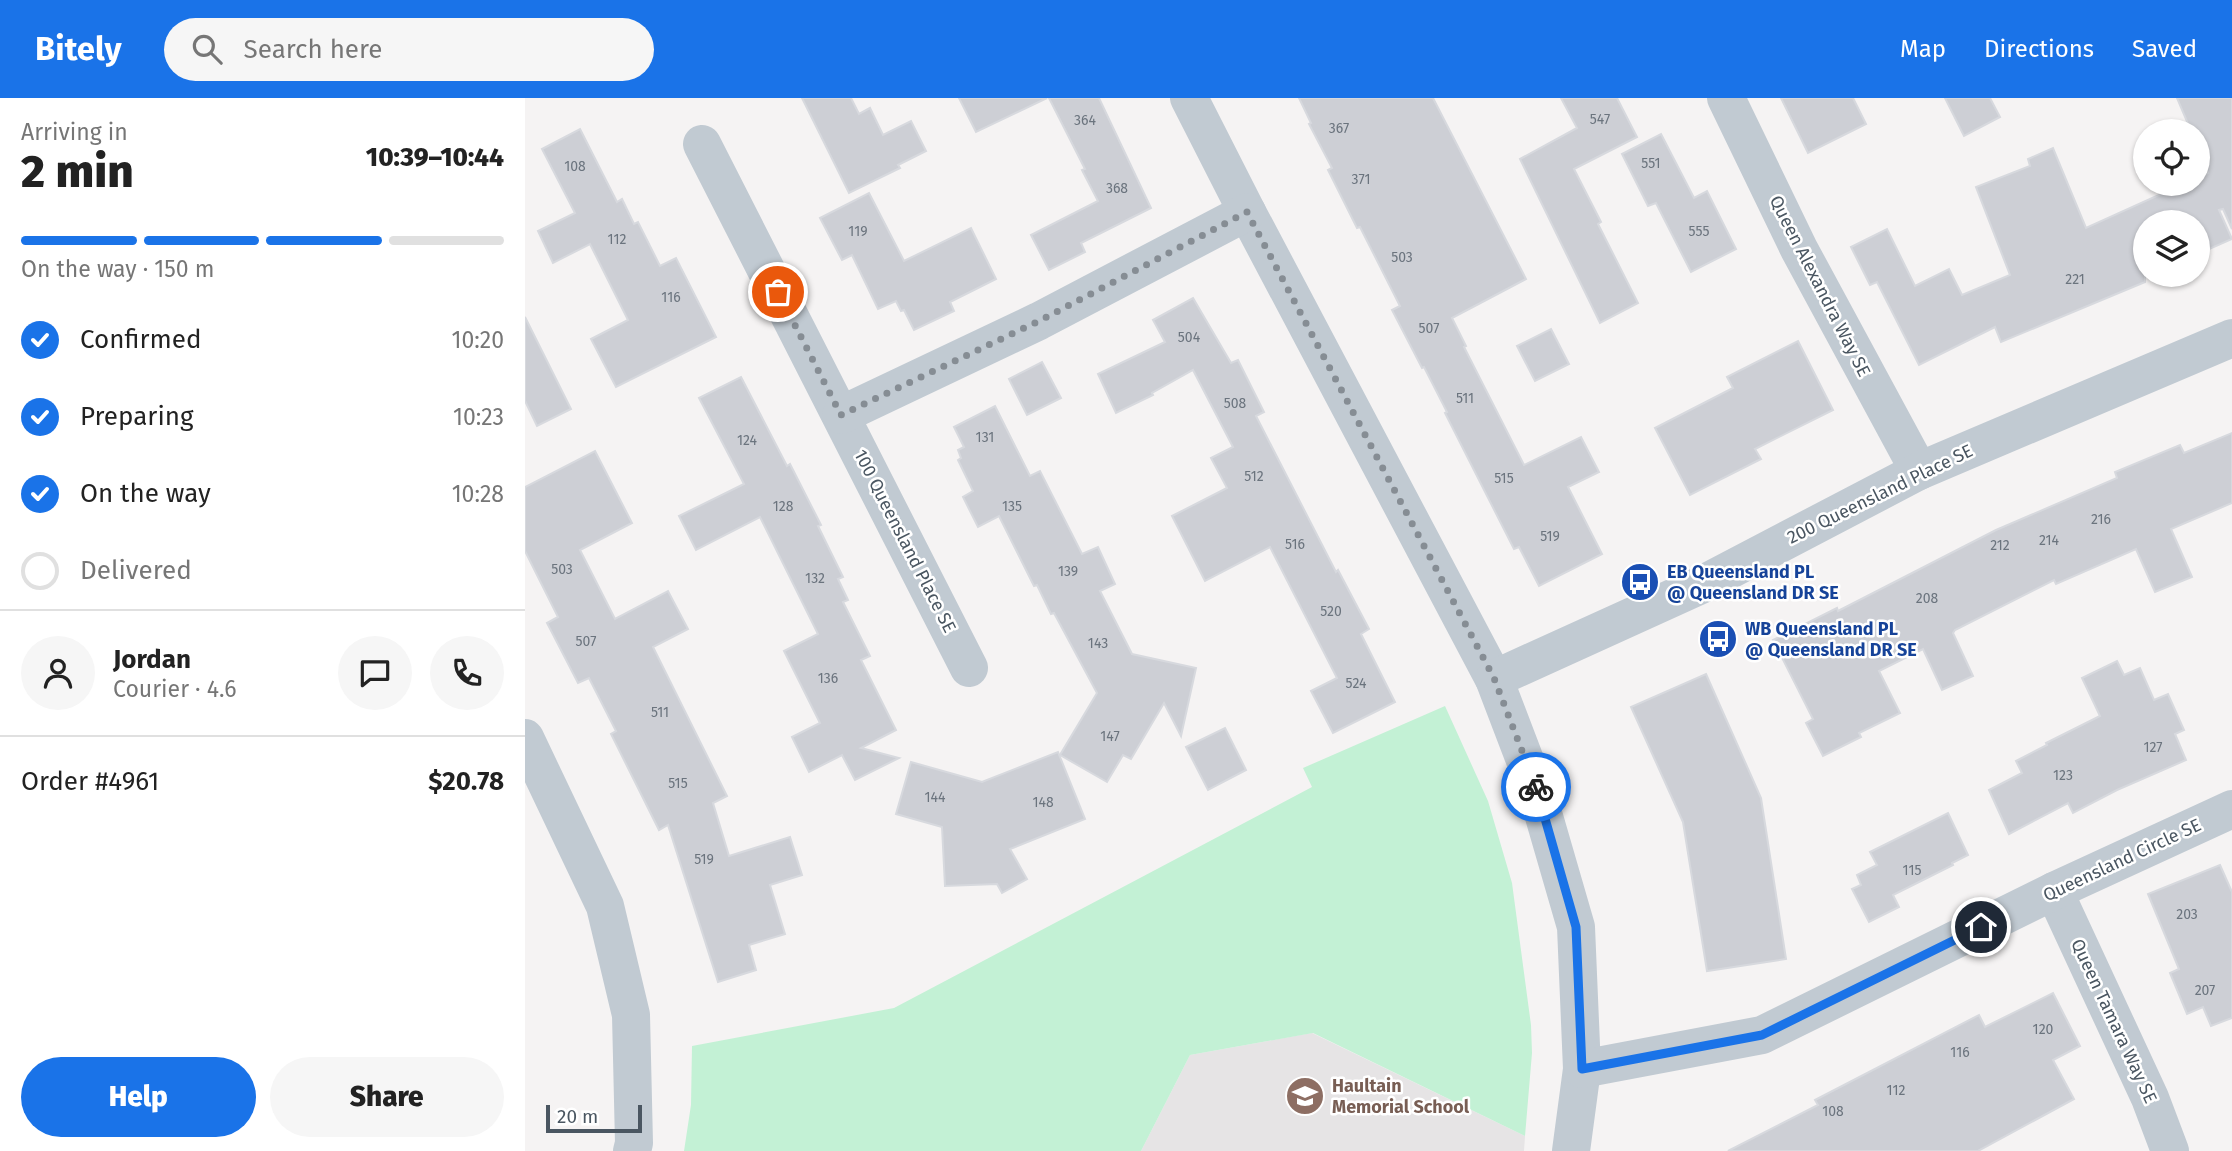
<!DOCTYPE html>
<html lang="en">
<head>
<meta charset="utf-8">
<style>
	body { margin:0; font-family:"Fira Sans",sans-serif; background:#f6f6f6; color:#222; height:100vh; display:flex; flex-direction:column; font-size:26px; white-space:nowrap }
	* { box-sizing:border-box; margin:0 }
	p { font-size:23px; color:#767676 }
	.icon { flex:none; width:38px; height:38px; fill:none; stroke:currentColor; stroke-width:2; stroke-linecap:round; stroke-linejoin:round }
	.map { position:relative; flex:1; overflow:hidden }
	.sheet { display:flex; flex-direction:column; background:#fff; width:525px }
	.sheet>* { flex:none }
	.fabs { position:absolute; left:1608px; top:21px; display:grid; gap:14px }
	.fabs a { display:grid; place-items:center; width:77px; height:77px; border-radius:50%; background:#fff; box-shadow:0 2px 5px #0004; font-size:35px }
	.scale { position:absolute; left:21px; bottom:18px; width:96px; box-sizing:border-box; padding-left:7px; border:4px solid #4a5661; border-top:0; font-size:19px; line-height:24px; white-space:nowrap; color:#4a5661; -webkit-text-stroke:5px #fff; paint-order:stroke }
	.pin { position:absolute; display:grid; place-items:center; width:60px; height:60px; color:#fff; margin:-30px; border:4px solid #fff; border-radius:50%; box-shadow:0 2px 7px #0007 }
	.courier { position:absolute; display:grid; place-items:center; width:70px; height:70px; margin:-35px; border:5px solid #1a73e8; border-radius:50%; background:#fff; color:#222; box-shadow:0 2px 9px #0007 }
	.headline em { font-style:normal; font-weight:800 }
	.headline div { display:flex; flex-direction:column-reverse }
	.headline { display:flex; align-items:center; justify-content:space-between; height:119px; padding:0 21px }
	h1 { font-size:46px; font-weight:800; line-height:52px }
	.bar { display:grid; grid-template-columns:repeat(4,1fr); gap:10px 7px; align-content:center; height:84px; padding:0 21px }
	.bar i { height:9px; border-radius:5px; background:#e0e0e0 }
	.bar .current { background:#1a73e8 }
	.bar p { grid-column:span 4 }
	.line { display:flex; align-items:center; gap:18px; padding:0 21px; border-top:2px solid #e0e0e0 }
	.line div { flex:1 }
	.round { display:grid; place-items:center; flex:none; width:74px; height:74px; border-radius:37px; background:#f6f6f6 }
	ol { padding:0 21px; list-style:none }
	li { display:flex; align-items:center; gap:21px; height:77px }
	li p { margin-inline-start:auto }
	li .icon { padding:7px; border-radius:50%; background:#1a73e8; color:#fff; stroke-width:4 }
	li:last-child { color:#767676 }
	li i { width:38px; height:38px; border:4px solid #e0e0e0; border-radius:50% }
	.button { display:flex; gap:14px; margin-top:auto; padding:14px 21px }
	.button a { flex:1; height:80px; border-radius:42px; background:#1a73e8; color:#fff; font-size:28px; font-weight:800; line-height:80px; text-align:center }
	.button a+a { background:#f6f6f6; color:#222 }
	header { display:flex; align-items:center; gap:42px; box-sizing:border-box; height:98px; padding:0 35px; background:#1a73e8; color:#fff }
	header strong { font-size:33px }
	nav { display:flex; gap:38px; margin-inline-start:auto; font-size:24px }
	.search { width:490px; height:63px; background:#f6f6f6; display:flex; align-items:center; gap:18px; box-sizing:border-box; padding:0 24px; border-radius:38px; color:#767676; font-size:26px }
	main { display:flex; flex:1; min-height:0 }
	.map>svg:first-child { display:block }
</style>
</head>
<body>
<header>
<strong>Bitely</strong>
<div class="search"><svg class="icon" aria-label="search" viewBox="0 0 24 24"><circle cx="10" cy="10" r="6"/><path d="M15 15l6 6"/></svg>Search here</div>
<nav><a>Map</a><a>Directions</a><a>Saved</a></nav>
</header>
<main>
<section class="sheet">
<div class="headline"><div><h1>2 min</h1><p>Arriving in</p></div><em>10:39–10:44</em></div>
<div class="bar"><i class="current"></i><i class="current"></i><i class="current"></i><i></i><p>On the way · 150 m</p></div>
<ol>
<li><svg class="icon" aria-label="check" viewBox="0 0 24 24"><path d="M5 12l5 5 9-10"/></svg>Confirmed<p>10:20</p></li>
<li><svg class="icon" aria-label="check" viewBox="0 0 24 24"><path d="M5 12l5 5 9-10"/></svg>Preparing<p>10:23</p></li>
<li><svg class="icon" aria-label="check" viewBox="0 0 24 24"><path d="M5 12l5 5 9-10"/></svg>On the way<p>10:28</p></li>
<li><i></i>Delivered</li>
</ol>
<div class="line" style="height:126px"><a class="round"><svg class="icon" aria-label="person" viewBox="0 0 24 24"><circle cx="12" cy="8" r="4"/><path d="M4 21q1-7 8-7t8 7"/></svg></a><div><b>Jordan</b><p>Courier · 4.6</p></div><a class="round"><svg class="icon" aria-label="chat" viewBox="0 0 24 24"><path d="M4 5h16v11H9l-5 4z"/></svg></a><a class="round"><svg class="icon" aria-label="phone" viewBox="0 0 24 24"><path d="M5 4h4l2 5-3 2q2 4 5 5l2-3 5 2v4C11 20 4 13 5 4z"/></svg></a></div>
<div class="line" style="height:91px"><div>Order #4961</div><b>$20.78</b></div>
<div class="button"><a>Help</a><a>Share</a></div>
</section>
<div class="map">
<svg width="1707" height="1053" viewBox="0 0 1707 1053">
	<rect width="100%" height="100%" fill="#f5f3f3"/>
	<!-- education -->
	<path fill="#e6e4e5" d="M787,935L1000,1038L999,1053H616L665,957Z"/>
	<!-- green -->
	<path fill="#c3f1d5" d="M920,608L963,703L987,785L1006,927L1007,955L1000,1038L788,935L665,957L616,1053H159L166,1007L167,948L369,910L787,689L778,670Z"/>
	<!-- building -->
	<g fill="#cdcfd5" stroke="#d7d9de" stroke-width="2">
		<path d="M277,0H326L334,16L345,10L358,37L386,23L401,53L373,67L375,70L324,95Z"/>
		<path d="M434,0H522L451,34Z"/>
		<path d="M524,0H574L626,110L556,145L560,154L524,172L506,137L573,103L557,72L560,71Z"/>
		<path d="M774,0H908L1001,181L927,220L941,248L939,249L999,367L1056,339L1074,374L1043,389L1077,456L1014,488L994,449L989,451L920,315L922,314L899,269L897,270L867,212L875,208L835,129L832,130L803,72L807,70L784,26L786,25Z"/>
		<path d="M1036,0H1092L1112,39L1049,71L1076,124L1073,126L1113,205L1075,225L995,61L1052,30Z"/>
		<path d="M1256,0H1328L1341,26L1283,55Z"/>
		<path d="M1420,0H1465L1475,19L1439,38Z"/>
		<path d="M1652,0H1707V131L1698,111L1694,112L1707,141L1673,156V124H1620V184L1476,244L1470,229L1394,267L1352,184L1345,187L1326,149L1362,131L1390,188L1424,171L1437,197L1485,177L1451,89L1505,68L1503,61L1528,50L1561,130L1658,86H1673V62L1679,77L1683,75L1673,50V33H1666Z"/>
		<path d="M55,31L92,104L97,101L109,126L113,124L135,168L151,160L191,239L91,289L66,241L103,222L65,146L28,165L13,133L50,115L17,51Z"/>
		<path d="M1136,36L1169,100L1182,93L1211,151L1166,174L1131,105L1123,108L1097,56Z"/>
		<path d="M344,95L379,163L446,130L471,181L425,204L429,213L389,232L379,212L376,213L371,203L353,211L327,157L317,162L295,120Z"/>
		<path d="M668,200L706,265L713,262L739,314L731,318L811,474L813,472L844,531L836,536L870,604L808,635L786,593L812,580L745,449L680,483L647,418L702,390L686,360L708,349L668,272L627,295L628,297L591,315L573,276L640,244L628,222Z"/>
		<path d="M0,219L46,311L12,328L0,303Z"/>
		<path d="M1026,231L1044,266L1010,283L992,248Z"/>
		<path d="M1273,243L1308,312L1230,351L1236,361L1165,397L1130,330L1208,290L1202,279Z"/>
		<path d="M517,264L536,300L502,317L484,281Z"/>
		<path d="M216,279L262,368L265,366L296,427L293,428L318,479L313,481L323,502L318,504L345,558L336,562L371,632L336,650L374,660L330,682L317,657L284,674L267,639L295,625L259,553L293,536L235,419L171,452L154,418L219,386L174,300Z"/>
		<path d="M470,308L505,378L515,373L557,456L573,449L590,486L575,493L607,556L671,570L656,638L639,605L606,661L598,657L582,684L535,657L572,595L529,515L526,516L512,487L509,488L474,418L453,429L438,399L448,393L433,362L436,360L433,352L439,349L429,329Z"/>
		<path d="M1707,335V405L1646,431L1667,479L1630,494L1611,451L1531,486L1529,482L1430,532L1428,535L1448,578L1417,592L1398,551L1354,573L1375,615L1334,635L1336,639L1298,658L1281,625L1288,621L1248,542L1312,510L1313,513L1471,432L1592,380L1590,374L1655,347L1659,355Z"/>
		<path d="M70,353L107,425L55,452L90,521L143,493L163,531L128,549L202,698L188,705L204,758L265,739L277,777L245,787L260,836L224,847L231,872L193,884L143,727L134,732L86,636L91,633L64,580L53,585L22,525L33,519L0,453V389Z"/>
		<path d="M1592,563L1599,577L1615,570L1629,602L1643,596L1659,632L1650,636L1661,662L1592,692L1548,715L1543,705L1484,736L1464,692L1497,675L1491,663L1522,647L1521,645L1575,618L1557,580Z"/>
		<path d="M1181,576L1236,700L1261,861L1182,873L1158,724L1106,609Z"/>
		<path d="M700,630L721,672L683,692L661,649Z"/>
		<path d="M533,654L560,721L485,751L502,781L477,795L472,786L420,788L417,729L371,716L386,664L457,684Z"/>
		<path d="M1423,715L1443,757L1427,765L1428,767L1368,797L1374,809L1344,824L1327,791L1336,787L1332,777L1352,767L1345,754Z"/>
		<path d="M1695,767L1707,794V920L1686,928L1678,909L1662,916L1645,875L1654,871L1623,796Z"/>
		<path d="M1528,895L1555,948L1528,962L1549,1001L1453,1053H1203L1293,1007L1290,1002L1454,917L1460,929Z"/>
	</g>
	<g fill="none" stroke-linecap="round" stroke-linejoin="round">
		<!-- minor -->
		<g stroke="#c1cad2" stroke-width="38">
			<path d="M664,0L722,114L969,581L1011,691L1051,829L1057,971L1046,1053"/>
			<path d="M1201,0L1274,151L1394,373"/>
			<path d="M177,46L444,570"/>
			<path d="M316,317L514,223L722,114"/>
			<path d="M969,581L1176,487L1394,373L1707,240"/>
			<path d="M0,640L80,808L106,917L109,1045L107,1053"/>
			<path d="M1529,793L1625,1000L1645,1053"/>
			<path d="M1057,971L1237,937L1529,793L1707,711"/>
		</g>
	</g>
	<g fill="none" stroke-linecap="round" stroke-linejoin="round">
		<!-- done -->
		<path stroke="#868d94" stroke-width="7" stroke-dasharray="0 12.6" d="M253,194L316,317L514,223L722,114L969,580L1011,689"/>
		<!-- route -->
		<path stroke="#1a73e8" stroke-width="9" d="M1011,689L1051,829L1057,971L1237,937L1456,829"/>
	</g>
	<!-- icons -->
	<defs>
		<symbol id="bus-disc" viewBox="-11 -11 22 22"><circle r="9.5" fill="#1a4fb4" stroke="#fff"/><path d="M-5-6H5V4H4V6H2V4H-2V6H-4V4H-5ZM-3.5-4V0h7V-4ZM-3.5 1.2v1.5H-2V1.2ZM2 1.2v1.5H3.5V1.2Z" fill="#fff"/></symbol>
		<symbol id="school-disc" viewBox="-11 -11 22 22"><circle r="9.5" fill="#8d6e63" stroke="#fff"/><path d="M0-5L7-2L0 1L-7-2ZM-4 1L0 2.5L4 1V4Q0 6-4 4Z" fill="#fff"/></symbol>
	</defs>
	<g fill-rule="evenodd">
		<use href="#bus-disc" x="1093" y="462" width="44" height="44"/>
		<use href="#bus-disc" x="1171" y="519" width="44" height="44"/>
		<use href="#school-disc" x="758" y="976" width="44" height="44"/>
	</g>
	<g text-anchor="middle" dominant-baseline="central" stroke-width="5" stroke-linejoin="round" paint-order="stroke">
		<!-- number labels -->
		<g font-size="14" fill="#6b747e">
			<text x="1075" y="21">547</text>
			<text x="560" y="22">364</text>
			<text x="814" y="30">367</text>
			<text x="1126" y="65">551</text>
			<text x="50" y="68">108</text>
			<text x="836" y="81">371</text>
			<text x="592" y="90">368</text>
			<text x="333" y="133">119</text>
			<text x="1174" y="133">555</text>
			<text x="92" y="141">112</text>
			<text x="877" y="159">503</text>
			<text x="1550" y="181">221</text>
			<text x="146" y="199">116</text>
			<text x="904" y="230">507</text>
			<text x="664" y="239">504</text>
			<text x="940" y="300">511</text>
			<text x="710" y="305">508</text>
			<text x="460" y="339">131</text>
			<text x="222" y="342">124</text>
			<text x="729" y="378">512</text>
			<text x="979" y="380">515</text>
			<text x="258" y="408">128</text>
			<text x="487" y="408">135</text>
			<text x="1576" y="421">216</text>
			<text x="1025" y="438">519</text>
			<text x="1524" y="442">214</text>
			<text x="770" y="446">516</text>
			<text x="1475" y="447">212</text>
			<text x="37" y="471">503</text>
			<text x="543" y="473">139</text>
			<text x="290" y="480">132</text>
			<text x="1402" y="500">208</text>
			<text x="806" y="513">520</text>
			<text x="61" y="543">507</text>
			<text x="573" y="545">143</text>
			<text x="303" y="580">136</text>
			<text x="831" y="585">524</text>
			<text x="135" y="614">511</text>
			<text x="585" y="638">147</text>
			<text x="1628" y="649">127</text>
			<text x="1538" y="677">123</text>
			<text x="153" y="685">515</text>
			<text x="410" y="699">144</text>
			<text x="518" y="704">148</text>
			<text x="179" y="761">519</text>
			<text x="1387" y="772">115</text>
			<text x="1662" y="816">203</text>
			<text x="1680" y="892">207</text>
			<text x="1518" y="931">120</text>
			<text x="1435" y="954">116</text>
			<text x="1371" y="992">112</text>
			<text x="1308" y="1013">108</text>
		</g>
		<!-- street labels -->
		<g font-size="18" fill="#4a5661" stroke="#fff">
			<text transform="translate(1295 188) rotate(63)">Queen Alexandra Way SE</text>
			<text transform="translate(1355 396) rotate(-26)">200 Queensland Place SE</text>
			<text transform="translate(380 443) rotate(63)">100 Queensland Place SE</text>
			<text transform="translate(1597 762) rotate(-25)">Queensland Circle SE</text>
			<text transform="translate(1589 923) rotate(65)">Queen Tamara Way SE</text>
		</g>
		<!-- transit labels -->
		<g font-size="18" font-weight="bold" fill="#164399" stroke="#fff" text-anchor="start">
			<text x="1142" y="474">EB Queensland PL<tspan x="1142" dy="21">@ Queensland DR SE</tspan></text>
			<text x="1220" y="531">WB Queensland PL<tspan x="1220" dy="21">@ Queensland DR SE</tspan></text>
		</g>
		<!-- education labels -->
		<g font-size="18" font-weight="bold" fill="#785e54" stroke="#fff" text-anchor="start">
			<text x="807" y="988">Haultain<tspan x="807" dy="21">Memorial School</tspan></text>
		</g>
	</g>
</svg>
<div class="fabs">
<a><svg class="icon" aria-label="locate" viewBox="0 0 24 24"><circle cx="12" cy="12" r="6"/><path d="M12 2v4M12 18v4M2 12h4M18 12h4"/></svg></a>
<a><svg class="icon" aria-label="layers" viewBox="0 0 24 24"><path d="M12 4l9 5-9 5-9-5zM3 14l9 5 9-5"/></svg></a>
</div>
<div class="scale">20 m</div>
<div class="pin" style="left:253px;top:194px;background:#ea580c"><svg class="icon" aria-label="bag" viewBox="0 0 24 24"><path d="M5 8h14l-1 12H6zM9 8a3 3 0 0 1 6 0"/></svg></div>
<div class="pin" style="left:1456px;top:829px;background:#1f2937"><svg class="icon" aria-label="home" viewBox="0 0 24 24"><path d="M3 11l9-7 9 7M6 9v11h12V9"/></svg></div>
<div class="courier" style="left:1011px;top:689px"><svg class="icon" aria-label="bike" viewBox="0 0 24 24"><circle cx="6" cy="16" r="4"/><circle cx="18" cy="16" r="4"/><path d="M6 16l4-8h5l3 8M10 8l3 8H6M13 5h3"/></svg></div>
</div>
</main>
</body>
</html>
